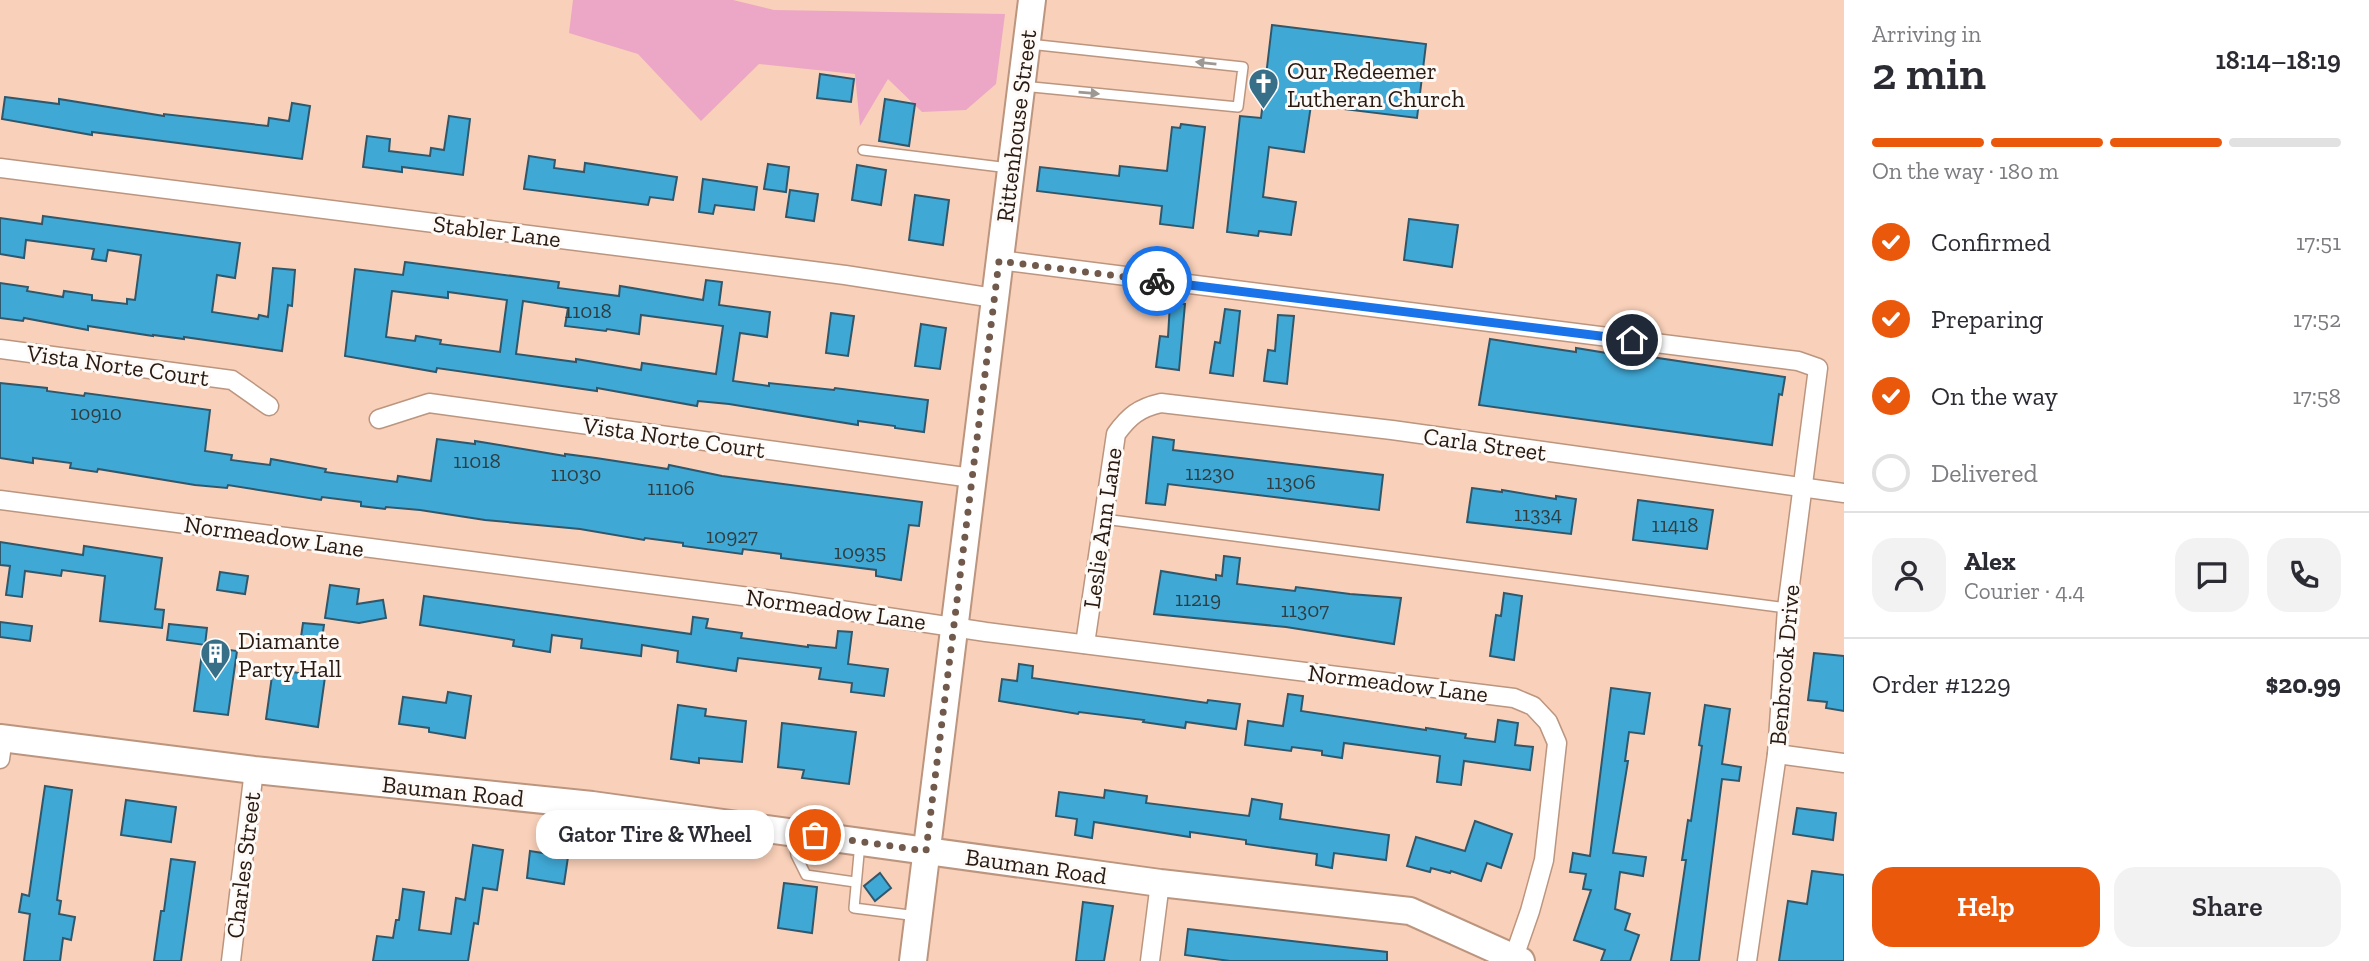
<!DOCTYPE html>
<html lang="en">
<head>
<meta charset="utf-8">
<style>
	body { margin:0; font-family:"Zilla Slab",serif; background:#f2f2f3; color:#2b2b33; height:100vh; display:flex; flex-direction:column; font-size:26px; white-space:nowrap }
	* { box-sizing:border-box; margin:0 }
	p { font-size:23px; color:#7c7c81 }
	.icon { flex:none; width:38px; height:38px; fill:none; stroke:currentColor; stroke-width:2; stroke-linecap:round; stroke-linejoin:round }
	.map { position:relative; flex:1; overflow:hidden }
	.panel { display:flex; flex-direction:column; background:#fff; width:525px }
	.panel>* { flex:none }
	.pin { position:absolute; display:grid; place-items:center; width:60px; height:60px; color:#fff; margin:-30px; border:4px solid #fff; border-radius:50%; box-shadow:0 2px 7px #0007 }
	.courier { position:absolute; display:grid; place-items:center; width:70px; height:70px; margin:-35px; border:5px solid #1a73e8; border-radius:50%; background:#fff; color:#222; box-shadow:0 2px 9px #0007 }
	.bubble { position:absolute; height:49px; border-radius:21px; background:#fff; box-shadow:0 4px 10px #0003; font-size:23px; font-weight:600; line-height:49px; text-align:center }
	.headline em { font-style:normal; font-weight:600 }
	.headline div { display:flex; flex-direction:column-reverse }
	.headline { display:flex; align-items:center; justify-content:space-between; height:119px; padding:0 28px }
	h1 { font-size:46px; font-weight:600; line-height:52px }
	.bar { display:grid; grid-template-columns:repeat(4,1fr); gap:10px 7px; align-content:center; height:84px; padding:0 28px }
	.bar i { height:9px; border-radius:5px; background:#e1e1e2 }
	.bar .selected { background:#ea580c }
	.bar p { grid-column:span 4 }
	.line { display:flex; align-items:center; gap:18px; padding:0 28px; border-top:2px solid #e1e1e2 }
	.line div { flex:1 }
	.round { display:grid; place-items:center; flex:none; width:74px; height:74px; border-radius:21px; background:#f2f2f3 }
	ol { padding:0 28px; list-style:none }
	li { display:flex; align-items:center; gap:21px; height:77px }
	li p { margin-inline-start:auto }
	li .icon { padding:7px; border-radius:50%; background:#ea580c; color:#fff; stroke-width:4 }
	li:last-child { color:#7c7c81 }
	li i { width:38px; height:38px; border:4px solid #e1e1e2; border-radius:50% }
	.action { display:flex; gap:14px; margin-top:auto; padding:14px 28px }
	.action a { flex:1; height:80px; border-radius:21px; background:#ea580c; color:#fff; font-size:28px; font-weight:600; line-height:80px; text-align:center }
	.action a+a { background:#f2f2f3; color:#2b2b33 }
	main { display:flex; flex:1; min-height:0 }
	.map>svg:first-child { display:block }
</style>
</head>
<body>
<main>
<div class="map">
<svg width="1844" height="961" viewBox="0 0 1844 961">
	<rect width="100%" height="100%" fill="#f9d0b9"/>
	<!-- green -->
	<path fill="#eba7c5" d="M573,0H733L774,10L1005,14L996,84L966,110L922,112L888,79L860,126L855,74L759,64L701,121L638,54L569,33Z"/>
	<!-- building -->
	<g fill="#40a8d5" stroke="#30586c" stroke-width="2" fill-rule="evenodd">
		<path d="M1272,25L1426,44L1417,118L1311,105L1304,152L1269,147L1263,197L1296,202L1291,235L1259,231L1258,236L1227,232L1240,116L1261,118Z"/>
		<path d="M820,74L854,79L851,102L817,98Z"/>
		<path d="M5,97L59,104V99L164,116V114L268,126L269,118L289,121L292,103L310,106L302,159L92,132V135L2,119Z"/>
		<path d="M885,99L915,104L909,146L879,141Z"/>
		<path d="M449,116L470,119L463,175L402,167V172L363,167L367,136L390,139L389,151L430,156L431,148L444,150Z"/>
		<path d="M1181,124L1205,127L1193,228L1160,224L1162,206L1037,191L1040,167L1119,176L1120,166L1167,171L1172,127L1180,128Z"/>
		<path d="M529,156L555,160L554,168L584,172L585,163L677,177L673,200L650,197L648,205L524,189Z"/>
		<path d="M768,164L789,167L786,192L764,189Z"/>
		<path d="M857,165L886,170L881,205L852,200Z"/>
		<path d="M703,179L757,187L754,210L715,205L713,214L699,212Z"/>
		<path d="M790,190L818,194L814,221L786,217Z"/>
		<path d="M915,195L949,200L943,245L909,240Z"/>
		<path d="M43,216L240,243L235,278L217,275L212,312L258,319L259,315L268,317L273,268L295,270L292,306L288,305L282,351L184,337V339L153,335V336L88,326V330L24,318L23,321L0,318V283L28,287L27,291L63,297L64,291L92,295V300L127,304V299L135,300L141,255L108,250L106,261L92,259L94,249L26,240L24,258L0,254V218L42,224Z"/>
		<path d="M1409,219L1458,225L1452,267L1404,260Z"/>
		<path d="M405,262L559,282L558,288L619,296L620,286L703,300L706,280L722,282L719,305L770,312L767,337L740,333L733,381L769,386V383L834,390L835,388L928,400L924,432L895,428V426L858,421V425L729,404L698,401L697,406L597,388V391L437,368L436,372L345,356L355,269L403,275ZM392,291L448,298V292L507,300L500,352L440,344L441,340L416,336L415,341L386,337ZM523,301L568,308L565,326L606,331L607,329L639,334L641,315L723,326L716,374L642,363L641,370L576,359V362L516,354Z"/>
		<path d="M1170,303L1185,304L1179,370L1156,367L1160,336L1168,337Z"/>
		<path d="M1225,309L1240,311L1233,376L1210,373L1215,342L1220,343Z"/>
		<path d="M831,313L854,316L848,356L826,353Z"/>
		<path d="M1278,315L1294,316L1287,384L1264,381L1268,350L1275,351Z"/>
		<path d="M921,324L946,328L940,369L915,366Z"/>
		<path d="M1490,339L1576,352V348L1631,357V354L1785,377L1782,395L1779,394L1772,445L1479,405Z"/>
		<path d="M0,383L47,388V391L84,396L85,393L210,410L205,451L232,455L231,460L270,465L271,459L326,469L325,472L397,482L398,476L431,481L437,439L475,444V441L565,456V454L596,458L668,469L669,465L722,476L922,502L919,526L909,525L901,580L876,576V570L781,558V554L743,549L742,554L683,546V543L645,538L644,540L580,529L485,520L420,510L386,507L385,509L361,506V502L322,497L321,500L228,485L227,488L195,485L98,469L97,472L70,468L71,463L33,458V463L0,458Z"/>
		<path d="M1153,437L1174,440L1173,450L1383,475L1379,510L1168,484L1165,505L1146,503Z"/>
		<path d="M1472,488L1502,492V490L1556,499V496L1576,499L1571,534L1467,522Z"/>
		<path d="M1638,500L1713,510L1707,549L1633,540Z"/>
		<path d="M0,542L83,555L84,546L162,558L155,609L164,610L162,628L100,621L105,576L62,570L61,576L25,571L22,597L6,595L10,566L0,565Z"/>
		<path d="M1224,556L1240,558L1237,584L1295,591L1296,587L1350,594L1401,598L1394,644L1286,627L1154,614L1161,571L1216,580V575L1222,576Z"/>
		<path d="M220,572L248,576L245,594L217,590Z"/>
		<path d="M330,585L359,589L357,604L383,600L386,618L359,623L325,618Z"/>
		<path d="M1504,593L1522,596L1514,660L1490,656L1496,615L1501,616Z"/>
		<path d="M424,596L691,634L693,617L708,619L706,628L742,633L741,638L808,647V645L836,648L838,631L852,632L848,664L888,669L884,696L851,692L852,683L819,679L821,668L738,658L736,671L677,662L678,651L642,645L641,656L581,648L582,639L552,635L550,652L513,646L514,640L420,625Z"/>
		<path d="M0,622L32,626L30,641L0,637Z"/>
		<path d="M303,623L324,625L321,646L300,644Z"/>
		<path d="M169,624L207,628L205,645L167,640Z"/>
		<path d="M203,646L237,651L228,715L194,711Z"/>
		<path d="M1814,653L1844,656V711L1826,708L1827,702L1808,700Z"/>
		<path d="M1019,664L1033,666L1032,678L1207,703L1208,700L1240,704L1236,729L1186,722L1185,728L1143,722L1144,720L1079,712L1078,714L999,701L1002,679L1017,681Z"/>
		<path d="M273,669L325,677L318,727L266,719Z"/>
		<path d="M1611,688L1650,693L1644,734L1629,732L1625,761H1628L1613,853L1646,857L1643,876L1620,872L1615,909L1630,914L1625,930L1639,935L1630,961H1601L1605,950L1574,940L1591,890L1583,889L1586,874L1570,872L1573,853L1590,856Z"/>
		<path d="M448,692L471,696L465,738L429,732V728L399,724L403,697L446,703Z"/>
		<path d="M1288,694L1303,696L1301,711L1426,730V728L1466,734L1465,738L1495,742L1498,720L1518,723L1515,745L1533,747L1530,770L1464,761L1461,785L1437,782L1440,756L1344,743L1342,758L1322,755V751L1292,747L1291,751L1245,745L1248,721L1283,726Z"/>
		<path d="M678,705L706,709L705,716L746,721L742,762L699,758V763L671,759Z"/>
		<path d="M1705,705L1730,709L1722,764L1741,767L1739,781L1722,779L1699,961H1671L1686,860H1682L1688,820L1691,821L1702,746L1699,745Z"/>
		<path d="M782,723L856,732L849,784L802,778L804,770L778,767Z"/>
		<path d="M45,786L72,790L57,900L61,901L59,914L75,917L71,940L63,938L60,961H24L30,914L19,912L22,894L29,896Z"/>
		<path d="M1105,790L1147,796L1146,803L1249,816L1252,799L1282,804L1280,819L1389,835L1386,860L1334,853L1332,868L1316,865L1317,854L1246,844V840L1190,832V837L1094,822L1092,838L1075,835L1077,819L1056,816L1059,792L1104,798Z"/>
		<path d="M126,800L176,807L171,842L121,835Z"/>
		<path d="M1797,808L1836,813L1833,840L1793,834Z"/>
		<path d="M1475,821L1512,834L1501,868L1487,863L1481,881L1451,871L1450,873L1431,868L1430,872L1407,866L1416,837L1465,851Z"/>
		<path d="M473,845L503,850L497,890L483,888L478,924L474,923L468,961H373L377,936L393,938L396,920H399L403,889L424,892L419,930L451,934L456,898L465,900Z"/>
		<path d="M530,851L568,857L564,884L527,878Z"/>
		<path d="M171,859L195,862L181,961H154L161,911H164Z"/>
		<path d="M1812,871L1844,875V961H1779L1788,901L1807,904Z"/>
		<path d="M880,873L891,888L875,901L864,886Z"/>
		<path d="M784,883L817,887L812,933L778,928Z"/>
		<path d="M1083,902L1113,906L1104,961H1076Z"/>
		<path d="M1188,929L1387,952V961H1230L1185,955Z"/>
	</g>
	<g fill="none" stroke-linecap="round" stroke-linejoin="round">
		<defs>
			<g id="lane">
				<path d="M1022,86L1238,107L1243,67L1029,44"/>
				<path d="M863,150L1009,168"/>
				<path d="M1104,519L1787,608"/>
				<path d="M793,835L796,855L806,875L855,882"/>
				<path d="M860,843L854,908L917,916"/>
			</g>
			<g id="street">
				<path d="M0,168L845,275L994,298"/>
				<path d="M999,260L1798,361L1818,368L1787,608L1777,754L1747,961"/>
				<path d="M0,349L232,380L269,406"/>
				<path d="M379,419L429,403L972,478"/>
				<path d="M0,500L788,602L986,632L1514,698L1533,706L1548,722L1557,743L1544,860L1530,911L1514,957"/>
				<path d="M1085,644L1116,434C1129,416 1139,408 1161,403L1392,430L1844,493"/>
				<path d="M1777,754L1844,763"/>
				<path d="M0,759L3,738"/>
				<path d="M231,961L254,770"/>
				<path d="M1150,961L1160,883"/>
			</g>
			<g id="secondary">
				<path d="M0,738L254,770L592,805L1160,883L1410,911L1521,961"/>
				<path d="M913,961L1032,0"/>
			</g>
		</defs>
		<!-- lane casing -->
		<use href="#lane" stroke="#bc957f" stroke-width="12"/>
		<!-- street casing -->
		<use href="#street" stroke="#bc957f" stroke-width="21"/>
		<!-- secondary casing -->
		<use href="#secondary" stroke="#bc957f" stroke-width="30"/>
		<!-- lane -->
		<use href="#lane" stroke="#fff" stroke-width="9"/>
		<!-- street -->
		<use href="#street" stroke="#fff" stroke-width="18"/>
		<!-- secondary -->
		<use href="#secondary" stroke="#fff" stroke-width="26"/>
	</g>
	<!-- one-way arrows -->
	<defs><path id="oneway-solid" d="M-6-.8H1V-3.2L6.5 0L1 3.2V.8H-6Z" transform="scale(1.75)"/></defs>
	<g fill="#9e9894">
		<use href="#oneway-solid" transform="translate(1206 63) rotate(-174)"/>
		<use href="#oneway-solid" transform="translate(1089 93) rotate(5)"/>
	</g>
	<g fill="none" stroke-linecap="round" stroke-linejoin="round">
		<!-- done -->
		<path stroke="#715a4c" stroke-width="7" stroke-dasharray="0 12.6" d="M815,835L926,851L999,261L1157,281"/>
		<!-- route -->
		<path stroke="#1a73e8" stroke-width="9" d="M1157,281L1632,340"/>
	</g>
	<!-- icons -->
	<defs>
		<symbol id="church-pin" viewBox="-11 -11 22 30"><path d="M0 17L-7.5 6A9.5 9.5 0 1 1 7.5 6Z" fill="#376f89" stroke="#fefaf7"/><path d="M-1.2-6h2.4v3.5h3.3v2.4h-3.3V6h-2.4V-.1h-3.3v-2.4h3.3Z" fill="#fff"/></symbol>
		<symbol id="building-pin" viewBox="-11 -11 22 30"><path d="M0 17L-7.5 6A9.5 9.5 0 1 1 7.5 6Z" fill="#376f89" stroke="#fefaf7"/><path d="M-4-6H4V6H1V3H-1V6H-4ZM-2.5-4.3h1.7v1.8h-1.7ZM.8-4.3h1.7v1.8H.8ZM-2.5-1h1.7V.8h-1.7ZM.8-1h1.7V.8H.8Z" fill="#fff"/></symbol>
	</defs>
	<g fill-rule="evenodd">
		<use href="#church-pin" x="1246" y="66" width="35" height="47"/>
		<use href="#building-pin" x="198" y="636" width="35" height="47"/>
	</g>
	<g text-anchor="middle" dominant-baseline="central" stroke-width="6" stroke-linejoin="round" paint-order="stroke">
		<!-- number labels -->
		<g font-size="21" fill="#2e3e42">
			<text x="588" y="310">11018</text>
			<text x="96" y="412">10910</text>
			<text x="477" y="460">11018</text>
			<text x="1210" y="472">11230</text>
			<text x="576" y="473">11030</text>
			<text x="1291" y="481">11306</text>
			<text x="671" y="487">11106</text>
			<text x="1538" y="513">11334</text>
			<text x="1675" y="524">11418</text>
			<text x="732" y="535">10927</text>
			<text x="860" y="551">10935</text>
			<text x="1198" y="598">11219</text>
			<text x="1305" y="609">11307</text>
		</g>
		<!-- poi labels -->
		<g font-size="24" fill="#281a11" stroke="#fefaf7" text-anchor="start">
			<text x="1287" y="70">Our Redeemer<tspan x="1287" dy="28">Lutheran Church</tspan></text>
			<text x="238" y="640">Diamante<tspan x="238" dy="28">Party Hall</tspan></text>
		</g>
		<!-- street labels -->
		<g font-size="24" fill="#281a11" stroke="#fefaf7">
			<text transform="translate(1016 126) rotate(-83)">Rittenhouse Street</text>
			<text transform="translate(497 231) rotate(7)">Stabler Lane</text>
			<text transform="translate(118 365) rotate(8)">Vista Norte Court</text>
			<text transform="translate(674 437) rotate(8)">Vista Norte Court</text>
			<text transform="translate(1485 444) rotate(8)">Carla Street</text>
			<text transform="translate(1102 528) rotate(-82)">Leslie Ann Lane</text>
			<text transform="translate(274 536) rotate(8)">Normeadow Lane</text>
			<text transform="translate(836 609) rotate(8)">Normeadow Lane</text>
			<text transform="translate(1784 665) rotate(-85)">Benbrook Drive</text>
			<text transform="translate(1398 683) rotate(7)">Normeadow Lane</text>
			<text transform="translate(453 791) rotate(6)">Bauman Road</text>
			<text transform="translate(243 865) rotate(-83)">Charles Street</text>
			<text transform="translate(1036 866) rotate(8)">Bauman Road</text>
		</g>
	</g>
</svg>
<div class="pin" style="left:815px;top:835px;background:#ea580c"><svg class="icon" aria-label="bag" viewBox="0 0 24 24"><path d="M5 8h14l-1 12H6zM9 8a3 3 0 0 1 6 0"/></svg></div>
<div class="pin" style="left:1632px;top:340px;background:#1f2937"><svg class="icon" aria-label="home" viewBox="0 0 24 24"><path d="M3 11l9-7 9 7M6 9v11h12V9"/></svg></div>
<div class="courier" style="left:1157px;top:281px"><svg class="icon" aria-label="bike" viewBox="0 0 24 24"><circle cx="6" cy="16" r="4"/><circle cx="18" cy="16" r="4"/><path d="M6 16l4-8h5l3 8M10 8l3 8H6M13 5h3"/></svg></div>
<div class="bubble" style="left:536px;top:810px;width:238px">Gator Tire &amp; Wheel</div>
</div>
<section class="panel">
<div class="headline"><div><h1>2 min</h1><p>Arriving in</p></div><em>18:14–18:19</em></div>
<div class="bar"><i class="selected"></i><i class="selected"></i><i class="selected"></i><i></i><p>On the way · 180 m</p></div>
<ol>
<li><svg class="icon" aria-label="check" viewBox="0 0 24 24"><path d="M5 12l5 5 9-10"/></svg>Confirmed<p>17:51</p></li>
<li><svg class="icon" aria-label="check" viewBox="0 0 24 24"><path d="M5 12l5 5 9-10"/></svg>Preparing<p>17:52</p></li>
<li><svg class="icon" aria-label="check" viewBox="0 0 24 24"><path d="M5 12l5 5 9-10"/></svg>On the way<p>17:58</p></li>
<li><i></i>Delivered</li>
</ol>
<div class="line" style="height:126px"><a class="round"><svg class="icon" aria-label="person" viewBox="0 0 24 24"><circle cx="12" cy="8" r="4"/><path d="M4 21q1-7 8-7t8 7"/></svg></a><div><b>Alex</b><p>Courier · 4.4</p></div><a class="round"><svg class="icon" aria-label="chat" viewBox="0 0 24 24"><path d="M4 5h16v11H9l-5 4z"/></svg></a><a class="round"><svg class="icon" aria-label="phone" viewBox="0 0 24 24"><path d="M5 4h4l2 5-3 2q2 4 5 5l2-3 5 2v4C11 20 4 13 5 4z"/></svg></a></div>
<div class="line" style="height:91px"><div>Order #1229</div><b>$20.99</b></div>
<div class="action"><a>Help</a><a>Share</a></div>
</section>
</main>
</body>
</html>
